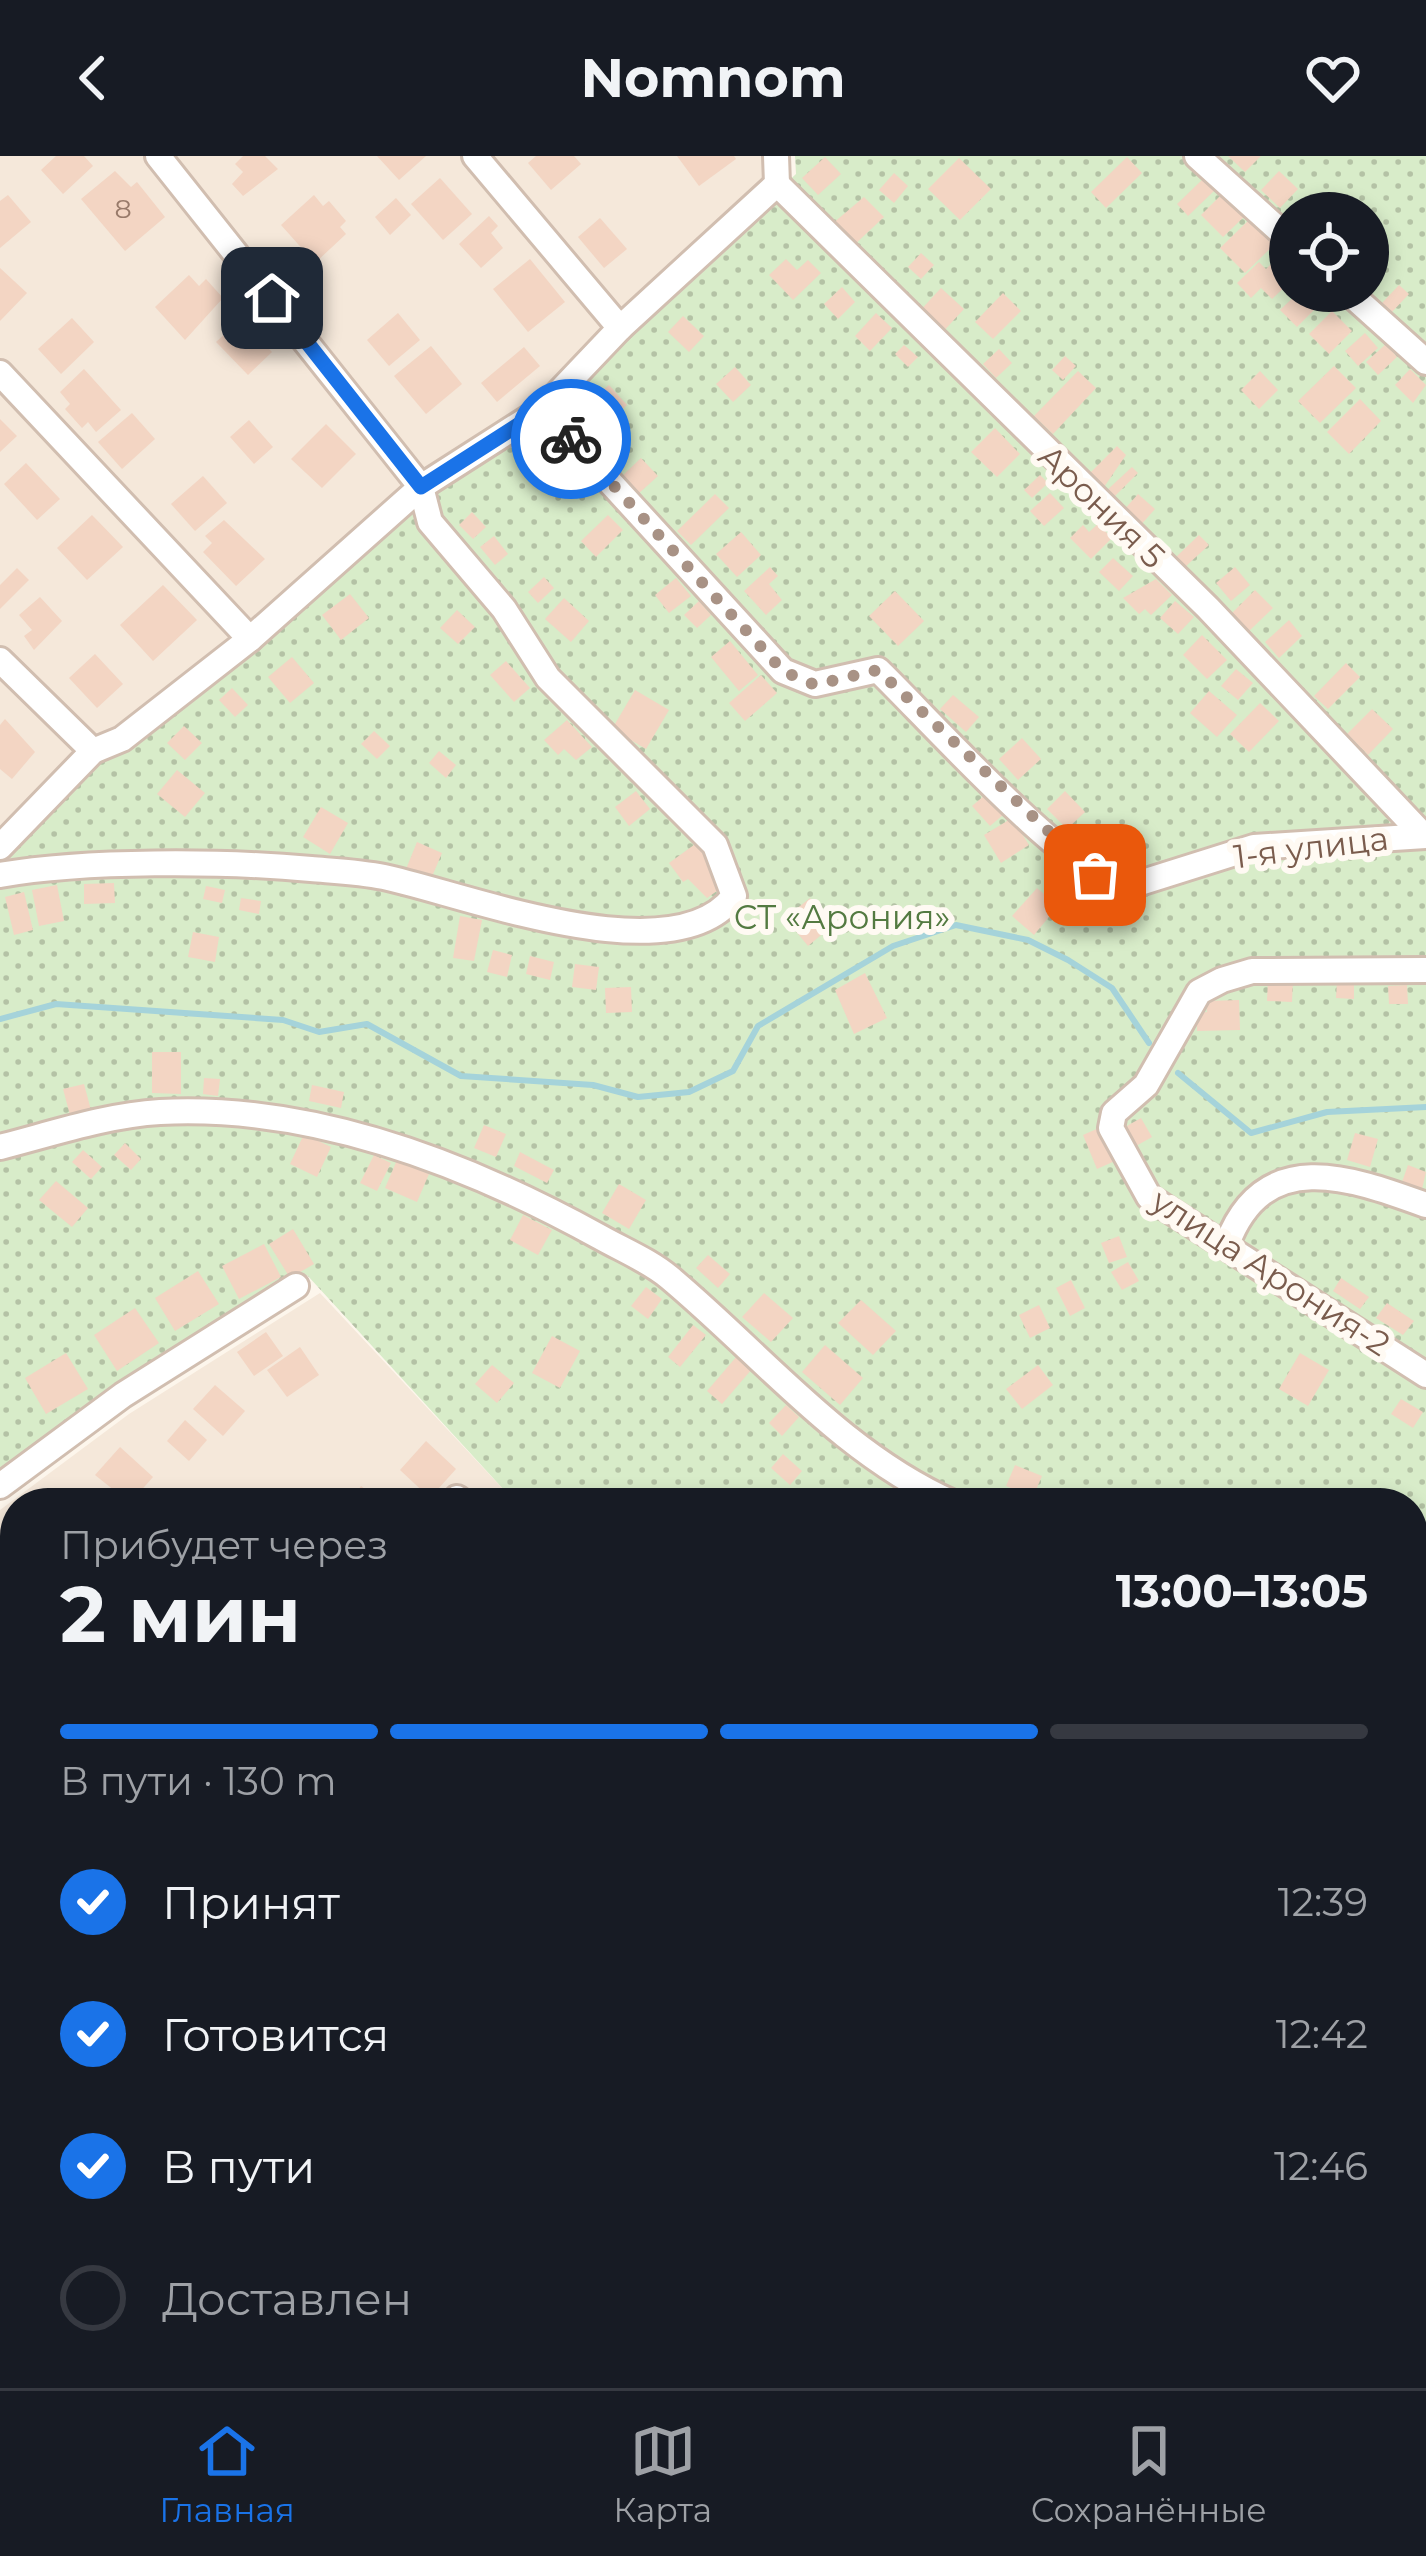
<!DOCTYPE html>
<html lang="ru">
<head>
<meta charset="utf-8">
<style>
	body { margin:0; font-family:Montserrat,sans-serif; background:#242831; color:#f1f3f6; height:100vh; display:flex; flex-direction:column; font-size:45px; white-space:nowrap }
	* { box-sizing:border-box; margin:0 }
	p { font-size:39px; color:#9ea1a6 }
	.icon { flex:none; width:66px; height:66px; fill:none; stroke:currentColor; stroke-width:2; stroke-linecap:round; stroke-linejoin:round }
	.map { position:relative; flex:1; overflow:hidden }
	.panel { position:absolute; left:0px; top:1332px; width:1428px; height:900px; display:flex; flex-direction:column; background:#171b24; border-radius:48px 48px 0 0; box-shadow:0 6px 18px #0003 }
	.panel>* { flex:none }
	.controls { position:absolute; left:1269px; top:36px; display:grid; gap:24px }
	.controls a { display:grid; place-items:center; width:120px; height:120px; border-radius:50%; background:#171b24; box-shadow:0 6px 18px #0003; font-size:60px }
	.pin { position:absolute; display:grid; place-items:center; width:102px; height:102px; color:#fff; margin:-51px; border-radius:24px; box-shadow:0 6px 18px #0006 }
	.courier { position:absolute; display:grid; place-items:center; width:120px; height:120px; margin:-60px; border:9px solid #1a73e8; border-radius:50%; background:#fff; color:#222; box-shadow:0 3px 15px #0007 }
	.head em { font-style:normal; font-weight:700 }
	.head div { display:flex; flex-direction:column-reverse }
	.head { display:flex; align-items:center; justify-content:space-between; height:204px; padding:0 60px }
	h1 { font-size:78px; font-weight:700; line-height:90px }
	.bar { display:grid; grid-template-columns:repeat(4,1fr); gap:18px 12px; align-content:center; height:144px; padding:0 60px }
	.bar i { height:15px; border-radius:9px; background:#363941 }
	.bar .current { background:#1a73e8 }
	.bar p { grid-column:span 4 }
	ol { padding:0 60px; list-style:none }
	li { display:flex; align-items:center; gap:36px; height:132px }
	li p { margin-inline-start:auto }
	li .icon { padding:12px; border-radius:50%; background:#1a73e8; color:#fff; stroke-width:4 }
	li:last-child { color:#9ea1a6 }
	li i { width:66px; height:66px; border:6px solid #363941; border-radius:50% }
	header { display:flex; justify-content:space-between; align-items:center; height:156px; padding:0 60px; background:#171b24; font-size:54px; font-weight:700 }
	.tab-bar { display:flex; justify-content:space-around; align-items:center; height:168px; border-top:3px solid #363941; background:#171b24; font-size:33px; color:#9ea1a6 }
	.tab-bar a { display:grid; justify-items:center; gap:6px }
	.tab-bar .current { color:#1a73e8 }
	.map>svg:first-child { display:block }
</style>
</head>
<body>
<header><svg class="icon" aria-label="back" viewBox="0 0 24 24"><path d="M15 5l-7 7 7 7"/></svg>Nomnom<svg class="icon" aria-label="heart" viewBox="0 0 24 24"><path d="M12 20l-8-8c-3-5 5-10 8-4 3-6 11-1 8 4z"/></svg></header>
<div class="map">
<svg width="1426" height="2232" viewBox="0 0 1426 2232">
	<defs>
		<pattern id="grass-dots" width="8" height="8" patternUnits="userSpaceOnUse" patternTransform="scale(3)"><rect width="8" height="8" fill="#d8ecc9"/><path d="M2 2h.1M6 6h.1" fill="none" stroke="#b4c2a5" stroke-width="1.8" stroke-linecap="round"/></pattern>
	</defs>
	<rect width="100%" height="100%" fill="#fdf6ec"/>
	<!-- residential -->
	<g fill="#f5e8da">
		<path d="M0,0H765L775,14L546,243L502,264L412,330L0,681Z"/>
		<path d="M320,1137L516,1347H15V1721L0,1707V1354L129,1258Z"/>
		<path d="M0,1741L15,1754V2217H565L583,2232H0Z"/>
		<path d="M1413,1960L1426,1973V2232H619L602,2217H1413Z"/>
	</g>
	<!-- grass -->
	<path fill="url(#grass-dots)" fill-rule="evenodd" d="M795,0H1426V1973L1413,1960V1347H516L307,1119L160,1202L0,1318V705L16,682L91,614L183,546L623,181L796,18ZM1290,57H1368V135H1290Z"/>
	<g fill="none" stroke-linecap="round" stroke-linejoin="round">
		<!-- stream -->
		<g stroke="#a5d3da" stroke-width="6">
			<path d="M0,863L56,848L283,864L319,876L367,868L461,920L593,929L638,941L689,936L733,915L758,870L893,790L956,769L1028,784L1068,804L1112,832L1149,887"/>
			<path d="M1178,917L1251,977L1327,956L1426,951"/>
		</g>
	</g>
	<!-- building -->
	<g fill="#f3d5c3">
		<path d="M56,0H84L93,10L63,38L41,14Z"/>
		<path d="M243,0H265L278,13L243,40L232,28L243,16L235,8Z"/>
		<path d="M377,0H426L399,24Z"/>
		<path d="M536,0H574L581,8L551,34L528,7Z"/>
		<path d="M677,0H734L736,3L699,30Z"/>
		<path d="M1228,0H1261L1245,16Z"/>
		<path d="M825,1L841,18L818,39L802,22Z"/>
		<path d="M1127,1L1142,17L1106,52L1091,36Z"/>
		<path d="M959,2L991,33L960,64L928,33Z"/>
		<path d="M115,15L131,31L137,26L165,61L125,95L81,43Z"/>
		<path d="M1279,15L1298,33L1280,52L1261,34Z"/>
		<path d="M894,17L908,30L894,47L879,34Z"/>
		<path d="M440,22L472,58L443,84L411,48Z"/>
		<path d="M1204,22L1215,34L1188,60L1177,48Z"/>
		<path d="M1225,35L1248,57L1223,81L1201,59Z"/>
		<path d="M8,39L31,66L0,92V45Z"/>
		<path d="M314,39L323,50L329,45L346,65L340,71L346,78L315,107L281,69Z"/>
		<path d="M864,41L884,61L853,90L832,68Z"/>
		<path d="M396,42L411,59L390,79L375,61Z"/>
		<path d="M489,60L498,70L491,77L503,92L481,112L459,88Z"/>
		<path d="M1253,60L1278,85L1245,117L1220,92Z"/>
		<path d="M600,62L627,93L604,112L578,81Z"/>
		<path d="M921,97L934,109L921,123L908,111Z"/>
		<path d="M1279,100L1290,111V126L1272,143L1261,132L1251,142L1237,127L1259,106L1266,113Z"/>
		<path d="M530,103L565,146L528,176L493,133Z"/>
		<path d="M786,103L797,114L808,104L821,117L793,144L769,119Z"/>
		<path d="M0,112L27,137L0,165Z"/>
		<path d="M189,119L199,130L206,123L223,142L185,184L155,151Z"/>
		<path d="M1399,129L1409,138L1392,156L1382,147Z"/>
		<path d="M842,131L855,146L838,163L824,148Z"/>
		<path d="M941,132L964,153L940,179L917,158Z"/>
		<path d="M1300,135H1333L1297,171L1280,154Z"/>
		<path d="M1003,137L1021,155L993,183L975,166Z"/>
		<path d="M1332,155L1352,175L1329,198L1309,178Z"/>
		<path d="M398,157L420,184L389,210L367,184Z"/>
		<path d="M876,157L892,172L870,195L855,180Z"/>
		<path d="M683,160L704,180L689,196L668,176Z"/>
		<path d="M72,162L94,186L61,218L38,193Z"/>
		<path d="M241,163L272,196L248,219L216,186Z"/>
		<path d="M1365,177L1378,192L1358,210L1345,195Z"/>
		<path d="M1386,188L1397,201L1378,219L1366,206Z"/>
		<path d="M904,189L918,201L908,211L895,198Z"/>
		<path d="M431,190L462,228L426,258L394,220Z"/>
		<path d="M524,191L540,210L497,246L481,227Z"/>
		<path d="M999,193L1012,207L996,222L983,208Z"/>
		<path d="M1065,200L1076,210L1063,224L1052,214Z"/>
		<path d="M1334,210L1356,232L1320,267L1298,245Z"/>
		<path d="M735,211L751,229L733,246L716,228Z"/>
		<path d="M84,213L121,254L96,276L88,266L82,272L65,253L70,248L60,236Z"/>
		<path d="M1410,213L1426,229L1413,247L1395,229Z"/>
		<path d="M1078,215L1096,232L1053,278L1034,260Z"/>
		<path d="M1260,215L1278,234L1259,253L1241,234Z"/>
		<path d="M609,229L627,249L608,266L590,245Z"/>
		<path d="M1360,243L1381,265L1349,298L1327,276Z"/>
		<path d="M132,257L155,283L122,313L98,286Z"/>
		<path d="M0,263L17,280L0,296Z"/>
		<path d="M249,264L273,291L254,308L230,281Z"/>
		<path d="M326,268L356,298L322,332L291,303Z"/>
		<path d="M995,272L1020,298L997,321L971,296Z"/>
		<path d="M542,281L565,308L538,330L516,303Z"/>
		<path d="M1117,290L1126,299L1102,334L1088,319Z"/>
		<path d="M641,302L658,320L637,339L621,321Z"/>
		<path d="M26,307L60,343L37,364L4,328Z"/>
		<path d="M1132,311L1138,317L1112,343L1105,336Z"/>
		<path d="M1040,319L1048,327L1032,342L1024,334Z"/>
		<path d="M203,320L227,347L195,375L171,348Z"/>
		<path d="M1050,337L1064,352L1044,370L1030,355Z"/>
		<path d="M715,338L729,352L691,389L677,375Z"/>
		<path d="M1138,338L1155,353L1140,370L1123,355Z"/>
		<path d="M472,356L486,371L473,383L459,369Z"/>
		<path d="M92,359L123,391L87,424L57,392Z"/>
		<path d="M608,359L623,374L596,401L581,385Z"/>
		<path d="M224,364L265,403L236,430L203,396L212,387L205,380Z"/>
		<path d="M1098,368L1112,382L1091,403L1070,382L1083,369L1089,376Z"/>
		<path d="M741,376L761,399L737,421L716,398Z"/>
		<path d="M1199,379L1209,389L1185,411L1175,402Z"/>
		<path d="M494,380L508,398L495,409L480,391Z"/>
		<path d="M1113,402L1133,420L1119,435L1099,416Z"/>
		<path d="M770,411L778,420L769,428L782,444L766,459L744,435Z"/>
		<path d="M1235,411L1250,429L1231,445L1216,427Z"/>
		<path d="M17,412L29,424L0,453V429Z"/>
		<path d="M544,421L554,432L538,447L528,436Z"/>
		<path d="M676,422L691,440L669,457L655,439Z"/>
		<path d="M1156,423L1172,439L1151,459L1145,453L1139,458L1123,442Z"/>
		<path d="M163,429L197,464L153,505L120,469Z"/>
		<path d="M1255,434L1273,452L1247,477L1230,459Z"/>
		<path d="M895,435L924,465L898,490L869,460Z"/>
		<path d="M350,438L369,462L341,484L322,459Z"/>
		<path d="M40,441L62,465L34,494L24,480L32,474L19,459Z"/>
		<path d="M564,442L589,465L571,486L545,463Z"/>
		<path d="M699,445L711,459L697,472L684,459Z"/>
		<path d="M1175,445L1194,461L1178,478L1160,462Z"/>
		<path d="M457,454L475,471L458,488L440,472Z"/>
		<path d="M1289,464L1302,480L1279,502L1265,486Z"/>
		<path d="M1202,479L1227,504L1207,523L1183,499Z"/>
		<path d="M730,485L758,519L739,535L711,501Z"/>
		<path d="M95,498L123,528L97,552L69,522Z"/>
		<path d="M292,501L314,527L290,547L268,521Z"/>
		<path d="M506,505L530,532L514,546L490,519Z"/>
		<path d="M1346,507L1360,521L1328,553L1314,540Z"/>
		<path d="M1236,513L1253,527L1238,544L1221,530Z"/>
		<path d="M761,519L777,537L745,565L729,547Z"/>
		<path d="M232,532L248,549L235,561L219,544Z"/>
		<path d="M635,534L669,554L646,593L612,573Z"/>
		<path d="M1209,535L1237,559L1217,581L1190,557Z"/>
		<path d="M953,539L979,561L966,576L940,553Z"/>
		<path d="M1260,547L1279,565L1249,596L1230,578Z"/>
		<path d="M1372,553L1393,573L1368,599L1347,578Z"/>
		<path d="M5,563L35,596L12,623L0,613V569Z"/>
		<path d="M567,564L592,591L576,604L564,593L558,599L544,584Z"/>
		<path d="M184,570L202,587L185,604L167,587Z"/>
		<path d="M374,575L390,590L377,603L361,588Z"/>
		<path d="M1022,582L1041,603L1018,624L999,603Z"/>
		<path d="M439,595L456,609L446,622L429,607Z"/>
		<path d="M177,614L205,637L185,661L157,638Z"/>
		<path d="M636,635L650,653L629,670L615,651Z"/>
		<path d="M1065,635L1085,656L1067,673L1047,653Z"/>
		<path d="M985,639L1003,659L990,670L972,650Z"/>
		<path d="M321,651L348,667L330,698L303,681Z"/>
		<path d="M1012,662L1029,689L1001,707L984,679Z"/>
		<path d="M417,686L442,697L431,723L406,713Z"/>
		<path d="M698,686L721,716L724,730L707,742L688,723L683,726L669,707Z"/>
		<path d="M114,727L115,747L84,748V728Z"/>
		<path d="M57,729L64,765L39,770L32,734Z"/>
		<path d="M206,730L225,734L222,747L203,743Z"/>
		<path d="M1037,732L1058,750L1034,779L1012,760Z"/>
		<path d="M24,736L33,774L14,779L5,741Z"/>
		<path d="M241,742L261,745L259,758L239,754Z"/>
		<path d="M810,742L832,770L808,790L785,762Z"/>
		<path d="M460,760L482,764L474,805L453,802Z"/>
		<path d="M193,776L219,781L215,806L188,801Z"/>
		<path d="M493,794L512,799L507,821L487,816Z"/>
		<path d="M530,800L554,806L550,824L526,818Z"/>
		<path d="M575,808L599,811L596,834L572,831Z"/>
		<path d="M865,817L887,862L854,878L835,834Z"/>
		<path d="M1268,823L1293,824L1292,846L1267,845Z"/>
		<path d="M1337,825L1354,826V843L1336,842Z"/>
		<path d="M1407,829L1408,848H1389L1388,830Z"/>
		<path d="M631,831L632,856L606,857L605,832Z"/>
		<path d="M1239,844L1240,874L1197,875V857L1207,856L1206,845Z"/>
		<path d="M152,896H181V938L152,937Z"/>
		<path d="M204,922L220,923L218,940L203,938Z"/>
		<path d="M84,928L91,954L70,959L63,933Z"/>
		<path d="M312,929L344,936L341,952L309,945Z"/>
		<path d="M1141,962L1152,981L1136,990L1125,971Z"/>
		<path d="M484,969L506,978L496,1001L474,992Z"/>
		<path d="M1101,971L1115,1005L1097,1013L1083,979Z"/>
		<path d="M1355,977L1378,983L1370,1011L1347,1004Z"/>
		<path d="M304,978L331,991L317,1021L290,1008Z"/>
		<path d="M125,987L141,1003L131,1014L114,999Z"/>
		<path d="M83,994L102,1011L91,1023L72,1006Z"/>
		<path d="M520,996L554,1014L547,1027L514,1010Z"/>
		<path d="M374,999L391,1007L377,1035L360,1027Z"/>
		<path d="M397,1004L429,1018L417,1046L385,1032Z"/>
		<path d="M1408,1009L1426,1016L1422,1033L1402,1026Z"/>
		<path d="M56,1025L88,1052L72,1071L39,1044Z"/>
		<path d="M619,1028L646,1044L629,1073L602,1057Z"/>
		<path d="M523,1059L552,1074L538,1099L510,1084Z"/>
		<path d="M293,1073L314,1108L290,1122L269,1088Z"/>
		<path d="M1119,1080L1127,1101L1109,1107L1101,1087Z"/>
		<path d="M264,1088L281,1121L239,1143L222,1110Z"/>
		<path d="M708,1099L730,1118L718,1132L696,1112Z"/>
		<path d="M1128,1106L1139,1125L1122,1134L1111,1116Z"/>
		<path d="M198,1115L219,1148L175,1175L155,1142Z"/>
		<path d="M1341,1122L1369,1141L1360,1153L1333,1135Z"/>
		<path d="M1071,1124L1085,1152L1070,1160L1056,1132Z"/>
		<path d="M646,1131L662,1143L648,1163L631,1150Z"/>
		<path d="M764,1137L793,1162L771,1186L742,1161Z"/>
		<path d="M861,1144L896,1175L873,1199L838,1167Z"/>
		<path d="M1387,1147L1414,1165L1403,1179L1376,1162Z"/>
		<path d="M1039,1149L1050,1172L1030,1182L1019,1159Z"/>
		<path d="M135,1152L159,1187L117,1215L94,1179Z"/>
		<path d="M693,1169L706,1179L680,1211L668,1201Z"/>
		<path d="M266,1176L283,1200L254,1220L237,1196Z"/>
		<path d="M552,1180L580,1195L560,1232L532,1217Z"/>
		<path d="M825,1189L863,1222L840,1249L802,1216Z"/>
		<path d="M300,1191L319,1219L287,1241L267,1214Z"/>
		<path d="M66,1197L88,1233L46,1258L25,1222Z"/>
		<path d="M1300,1197L1329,1214L1308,1250L1279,1233Z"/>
		<path d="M737,1200L752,1213L722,1248L707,1235Z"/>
		<path d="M492,1209L514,1227L497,1247L475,1228Z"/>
		<path d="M1038,1209L1053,1229L1022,1253L1006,1233Z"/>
		<path d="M215,1229L245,1255L223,1280L193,1253Z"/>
		<path d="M1401,1243L1423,1256L1413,1272L1391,1258Z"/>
		<path d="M786,1249L799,1261L782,1280L769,1267Z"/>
		<path d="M185,1264L207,1284L189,1305L167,1285Z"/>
		<path d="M426,1285L456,1313L430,1342L400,1314Z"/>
		<path d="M120,1291L153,1321L130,1347L95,1319Z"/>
		<path d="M783,1298L802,1315L790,1329L771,1312Z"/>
		<path d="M1015,1309L1042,1320L1033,1341L1006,1330Z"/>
		<path d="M361,1330L383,1347H349Z"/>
		<path d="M15,1385V1419L11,1423L0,1413V1401Z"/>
		<path d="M15,1586V1622L0,1609Z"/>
		<path d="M1426,1591V1629L1419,1636L1413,1631V1605Z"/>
		<path d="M15,1896V1915L0,1931V1913Z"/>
		<path d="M1426,1911V1946L1420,1953L1413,1947V1925Z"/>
		<path d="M15,1938V1985L0,1971V1954Z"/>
		<path d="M15,2132V2177L12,2180L0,2175V2147Z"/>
		<path d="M71,2217H115L102,2232H79L67,2221Z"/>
		<path d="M309,2217H342L329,2232Z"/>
		<path d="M367,2217H373L389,2232H354Z"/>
		<rect x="1232" y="2221" width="35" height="11"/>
	</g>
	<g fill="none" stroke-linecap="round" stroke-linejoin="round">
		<defs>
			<g id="minor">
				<path d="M475,0L620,172"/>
				<path d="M776,0L777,28"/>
				<path d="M1197,0L1290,84"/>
				<path d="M777,28L1208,452L1422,678"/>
				<path d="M1347,135L1426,206"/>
				<path d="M0,217L250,483"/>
				<path d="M543,253L783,515L815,528L878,514C925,559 1073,725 1127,731L1254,691L1426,680"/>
				<path d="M0,504L93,595"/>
				<path d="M0,691L93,595L122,583L250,483L421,331L543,253L620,172L777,28"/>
				<path d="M0,719C85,704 224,705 311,713C335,715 360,716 384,721C464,738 674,821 734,740L715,689L548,522L504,453L430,366L421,331L158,0"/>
				<path d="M1426,814L1252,815L1222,824L1199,836L1146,929L1114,957L1111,972L1149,1041L1426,1219"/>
				<path d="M0,991C51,978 107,959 160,956C312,948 468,1008 600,1081C623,1094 650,1105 670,1122C762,1199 842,1298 953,1347"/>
				<path d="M1227,1088C1264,990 1349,1021 1426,1049"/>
				<path d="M0,1330L123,1239L296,1130"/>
				<path d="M452,1347L457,1342L464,1347"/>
				<path d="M1413,1558L1426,1565"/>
				<path d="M0,1729L15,1742"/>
				<path d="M1413,1986L1426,1998"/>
				<path d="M582,2217L600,2232"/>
				<path d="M1202,2217L1203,2232"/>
				<path d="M0,2218L16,2232"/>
			</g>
		</defs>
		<!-- minor casing -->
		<use href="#minor" stroke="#d1beb0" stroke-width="30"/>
		<!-- minor -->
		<use href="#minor" stroke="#fff" stroke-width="24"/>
	</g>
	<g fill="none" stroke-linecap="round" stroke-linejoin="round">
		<!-- done -->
		<path stroke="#a89285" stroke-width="12" stroke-dasharray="0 21.6" d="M571,283L783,515L815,529L878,514L1095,719"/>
		<!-- route -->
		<path stroke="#1a73e8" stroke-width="15" d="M272,142L421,331L543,253L571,283"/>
	</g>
	<g text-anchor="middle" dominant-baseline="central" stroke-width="12" stroke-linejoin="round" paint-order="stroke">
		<!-- number labels -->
		<g font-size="27" fill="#987a6a">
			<text x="123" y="52">8</text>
		</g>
		<!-- street labels -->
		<g font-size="33" fill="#7a5c4d" stroke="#fffaf3">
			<text transform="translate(1102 350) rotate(44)">Арония 5</text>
			<text transform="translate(1311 691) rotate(-7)">1-я улица</text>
			<text transform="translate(1271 1116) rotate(33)">улица Арония-2</text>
		</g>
		<!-- park labels -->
		<g font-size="33" fill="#537a41" stroke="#fffaf3">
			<text x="842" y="761">СТ «Арония»</text>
		</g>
	</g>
</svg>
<div class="controls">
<a><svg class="icon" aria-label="locate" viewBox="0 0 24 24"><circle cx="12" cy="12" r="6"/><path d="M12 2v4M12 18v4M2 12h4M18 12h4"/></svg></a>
</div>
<div class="pin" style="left:1095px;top:719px;background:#ea580c"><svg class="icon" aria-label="bag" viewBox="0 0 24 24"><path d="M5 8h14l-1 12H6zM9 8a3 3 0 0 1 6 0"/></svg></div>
<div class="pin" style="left:272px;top:142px;background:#1f2937"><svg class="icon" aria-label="home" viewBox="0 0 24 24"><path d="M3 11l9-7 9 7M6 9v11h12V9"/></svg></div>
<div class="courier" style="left:571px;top:283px"><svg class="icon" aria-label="bike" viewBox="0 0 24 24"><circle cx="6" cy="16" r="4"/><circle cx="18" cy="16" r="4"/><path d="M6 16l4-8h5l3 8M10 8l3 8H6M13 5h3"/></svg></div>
<section class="panel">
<div class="head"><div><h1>2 мин</h1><p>Прибудет через</p></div><em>13:00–13:05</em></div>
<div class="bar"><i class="current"></i><i class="current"></i><i class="current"></i><i></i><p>В пути · 130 m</p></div>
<ol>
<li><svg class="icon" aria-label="check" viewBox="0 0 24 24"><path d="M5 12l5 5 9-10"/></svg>Принят<p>12:39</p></li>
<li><svg class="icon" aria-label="check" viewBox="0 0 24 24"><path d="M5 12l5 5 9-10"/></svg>Готовится<p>12:42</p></li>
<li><svg class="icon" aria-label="check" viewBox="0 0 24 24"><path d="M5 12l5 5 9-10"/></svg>В пути<p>12:46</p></li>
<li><i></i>Доставлен</li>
</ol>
</section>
</div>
<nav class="tab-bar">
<a class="current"><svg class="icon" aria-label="home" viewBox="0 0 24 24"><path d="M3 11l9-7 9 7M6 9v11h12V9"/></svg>Главная</a>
<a><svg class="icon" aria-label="map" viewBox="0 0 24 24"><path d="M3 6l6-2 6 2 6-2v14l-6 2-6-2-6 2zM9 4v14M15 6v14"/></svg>Карта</a>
<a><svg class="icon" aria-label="saved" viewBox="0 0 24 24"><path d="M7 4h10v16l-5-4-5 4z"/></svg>Сохранённые</a>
</nav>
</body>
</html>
